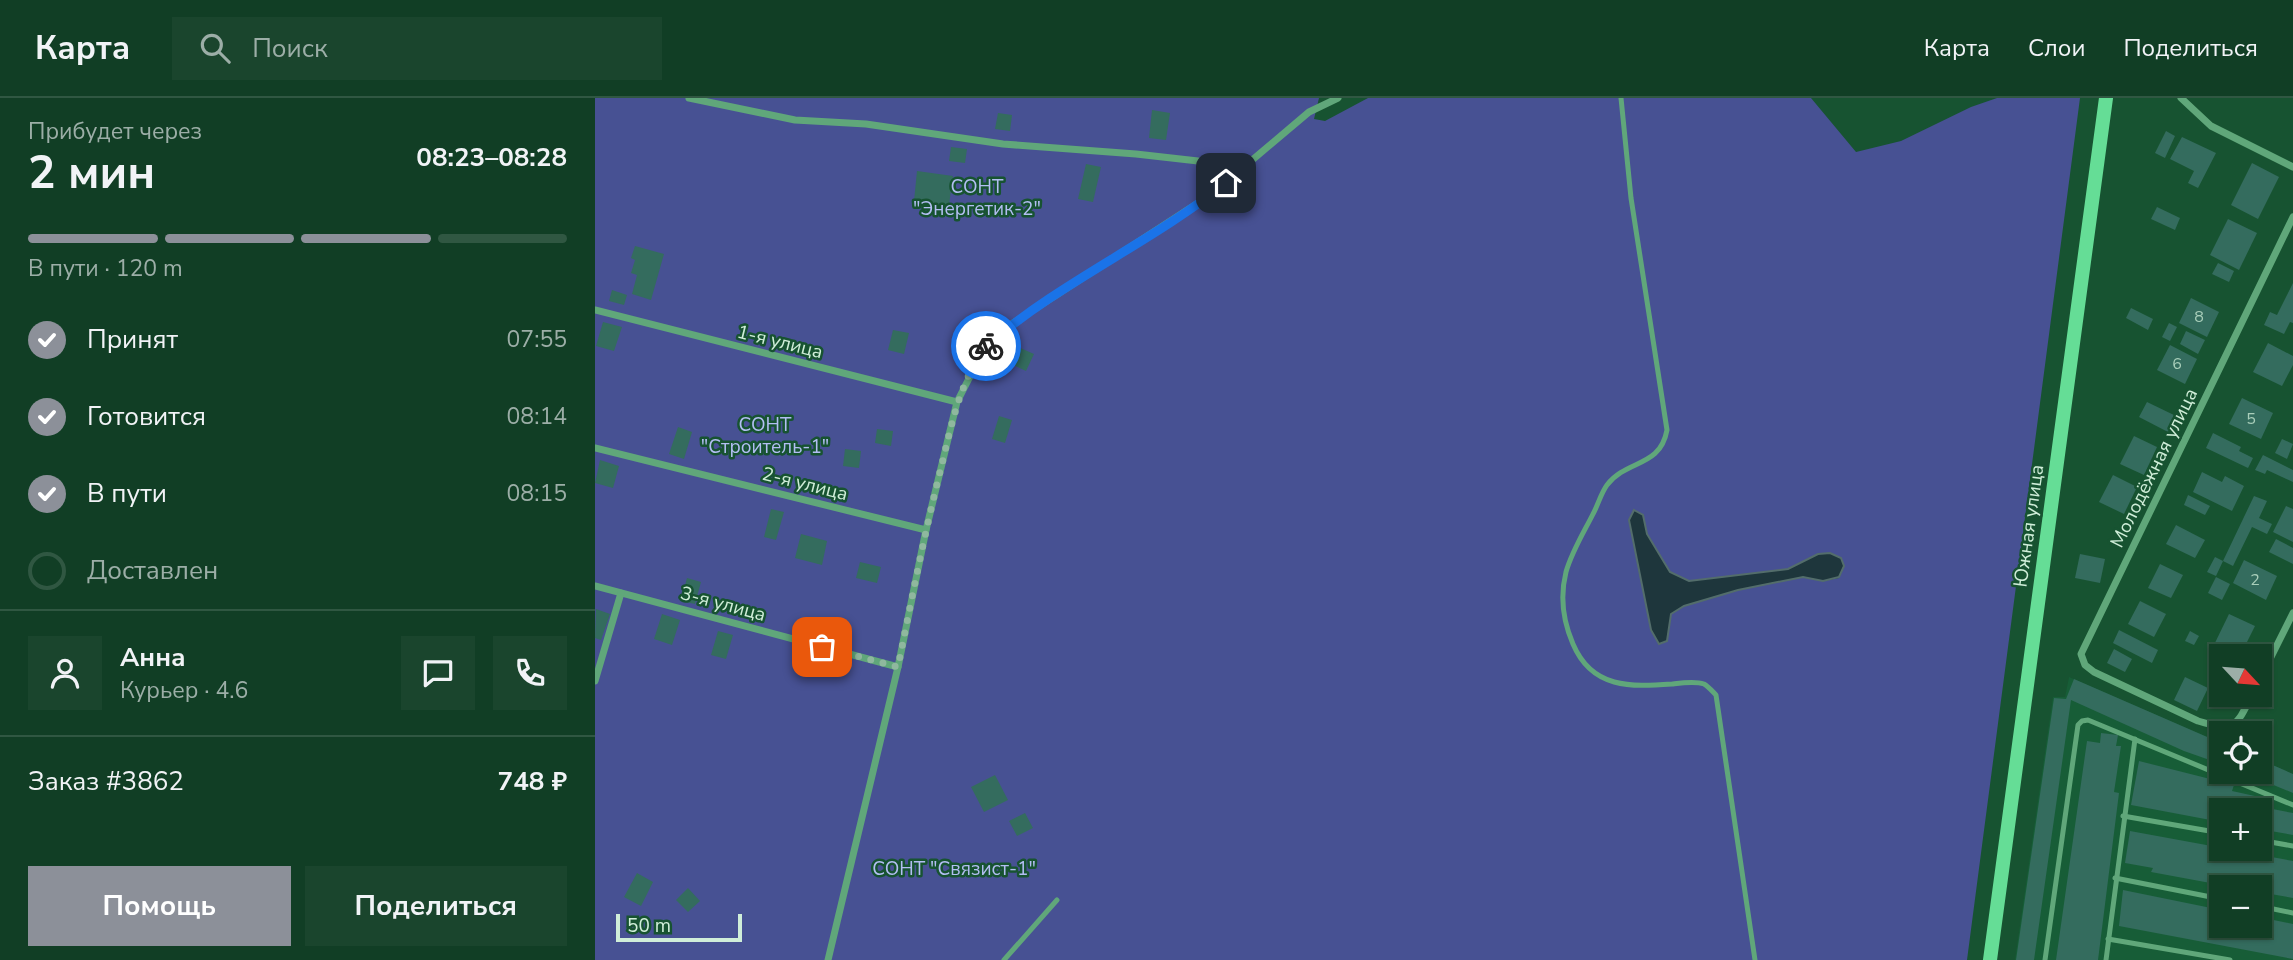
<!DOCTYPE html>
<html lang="ru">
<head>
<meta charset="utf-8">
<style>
	body { margin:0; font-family:"Nunito Sans",sans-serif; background:#1a452d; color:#f1f3f6; height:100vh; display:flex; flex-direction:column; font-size:26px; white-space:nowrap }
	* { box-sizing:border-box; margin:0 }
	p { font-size:23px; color:#9caea7 }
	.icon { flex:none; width:38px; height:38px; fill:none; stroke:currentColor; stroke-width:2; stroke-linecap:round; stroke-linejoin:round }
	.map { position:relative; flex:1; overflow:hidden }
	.panel { display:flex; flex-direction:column; background:#113e25; width:595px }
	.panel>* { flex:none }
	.needle { width:46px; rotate:116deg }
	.controls { position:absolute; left:1614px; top:546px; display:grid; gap:14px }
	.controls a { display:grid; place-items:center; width:63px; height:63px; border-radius:0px; background:#113e25; box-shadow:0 2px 5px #0004,0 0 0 2px #305742; font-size:35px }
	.scale { position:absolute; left:21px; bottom:18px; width:126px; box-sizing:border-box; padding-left:7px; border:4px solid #d0eed9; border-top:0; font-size:19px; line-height:24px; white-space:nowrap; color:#d0eed9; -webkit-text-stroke:5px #175331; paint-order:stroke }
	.pin { position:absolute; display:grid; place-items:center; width:60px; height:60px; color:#fff; margin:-30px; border-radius:14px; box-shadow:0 4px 10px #0006 }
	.courier { position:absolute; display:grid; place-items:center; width:70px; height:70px; margin:-35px; border:5px solid #1a73e8; border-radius:50%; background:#fff; color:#222; box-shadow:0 2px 9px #0007 }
	.summary em { font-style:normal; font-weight:700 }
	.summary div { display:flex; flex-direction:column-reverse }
	.summary { display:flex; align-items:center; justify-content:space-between; height:119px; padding:0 28px }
	h1 { font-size:46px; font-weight:700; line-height:52px }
	.bar { display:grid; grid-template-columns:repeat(4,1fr); gap:10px 7px; align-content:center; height:84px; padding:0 28px }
	.bar i { height:9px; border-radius:5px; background:#305742 }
	.bar .current { background:#8c9099 }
	.bar p { grid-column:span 4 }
	.line { display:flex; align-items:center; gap:18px; padding:0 28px; border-top:2px solid #305742 }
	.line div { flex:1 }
	.round { display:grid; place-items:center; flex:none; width:74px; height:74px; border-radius:0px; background:#1a452d }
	ol { padding:0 28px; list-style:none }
	li { display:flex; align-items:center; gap:21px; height:77px }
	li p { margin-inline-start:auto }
	li .icon { padding:7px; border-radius:50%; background:#8c9099; color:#fff; stroke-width:4 }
	li:last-child { color:#9caea7 }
	li i { width:38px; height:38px; border:4px solid #305742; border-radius:50% }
	.cta { display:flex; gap:14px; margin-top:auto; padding:14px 28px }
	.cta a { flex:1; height:80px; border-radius:0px; background:#8c9099; color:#fff; font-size:28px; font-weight:700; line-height:80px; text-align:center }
	.cta a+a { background:#1a452d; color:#f1f3f6 }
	header { display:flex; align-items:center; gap:42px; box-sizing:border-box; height:98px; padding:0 35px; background:#113e25; border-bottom:2px solid #305742 }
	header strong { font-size:33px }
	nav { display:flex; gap:38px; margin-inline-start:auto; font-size:24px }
	.search { width:490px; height:63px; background:#1a452d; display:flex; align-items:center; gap:18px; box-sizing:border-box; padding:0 24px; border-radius:0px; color:#9caea7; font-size:26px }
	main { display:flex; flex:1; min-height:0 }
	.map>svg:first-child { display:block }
</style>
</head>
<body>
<header>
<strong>Карта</strong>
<div class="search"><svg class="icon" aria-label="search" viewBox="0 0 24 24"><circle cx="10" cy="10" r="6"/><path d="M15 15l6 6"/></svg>Поиск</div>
<nav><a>Карта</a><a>Слои</a><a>Поделиться</a></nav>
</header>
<main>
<section class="panel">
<div class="summary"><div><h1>2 мин</h1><p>Прибудет через</p></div><em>08:23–08:28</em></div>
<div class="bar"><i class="current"></i><i class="current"></i><i class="current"></i><i></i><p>В пути · 120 m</p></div>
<ol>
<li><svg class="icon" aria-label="check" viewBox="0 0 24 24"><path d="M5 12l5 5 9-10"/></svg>Принят<p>07:55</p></li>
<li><svg class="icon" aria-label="check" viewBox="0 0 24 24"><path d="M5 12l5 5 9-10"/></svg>Готовится<p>08:14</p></li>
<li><svg class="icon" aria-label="check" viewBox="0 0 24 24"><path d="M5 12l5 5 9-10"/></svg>В пути<p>08:15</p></li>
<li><i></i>Доставлен</li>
</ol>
<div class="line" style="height:126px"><a class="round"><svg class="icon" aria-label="person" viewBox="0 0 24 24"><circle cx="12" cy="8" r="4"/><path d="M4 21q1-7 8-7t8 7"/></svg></a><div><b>Анна</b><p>Курьер · 4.6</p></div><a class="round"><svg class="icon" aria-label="chat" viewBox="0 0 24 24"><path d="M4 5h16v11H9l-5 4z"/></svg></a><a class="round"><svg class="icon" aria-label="phone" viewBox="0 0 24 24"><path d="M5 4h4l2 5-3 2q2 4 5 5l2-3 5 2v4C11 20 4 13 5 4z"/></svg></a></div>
<div class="line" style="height:91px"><div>Заказ #3862</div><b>748 ₽</b></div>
<div class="cta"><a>Помощь</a><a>Поделиться</a></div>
</section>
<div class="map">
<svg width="1698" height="862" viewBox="0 0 1698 862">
	<rect width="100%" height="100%" fill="#175331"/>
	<!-- built -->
	<path fill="#175d37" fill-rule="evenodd" d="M1474,579L1626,645V674H1664V661L1698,676V862H1420L1458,599H1470ZM1626,712H1664V751H1626ZM1626,789H1664V828H1626Z"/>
	<!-- green -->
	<path fill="#475193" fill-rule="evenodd" d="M0,0H724L719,21L730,23L773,0H1216L1261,54L1306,43L1376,9L1402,0H1485L1372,862H0ZM1048,417L1052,436L1075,474L1094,483L1193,471L1223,456L1235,455L1246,460L1249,468L1244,480L1228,483L1208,479L1143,492L1089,508L1076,516L1072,542Z"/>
	<!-- water -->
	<path fill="#1e363c" stroke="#536d6b" stroke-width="2" d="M1039,412L1048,417L1052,436L1075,474L1094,483L1193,471L1223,456L1235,455L1246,460L1249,468L1244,479L1228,483L1208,479L1143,492L1089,508L1076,516L1072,543L1064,546L1056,532L1034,422Z"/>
	<!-- building -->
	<g fill="#346c5e">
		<path d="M557,12L575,15L571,42L554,40Z"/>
		<path d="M403,15L417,17L415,33L400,31Z"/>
		<path d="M1571,33L1580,38L1570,60L1560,55Z"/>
		<path d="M1587,39L1621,55L1603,90L1593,85L1599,73L1575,61Z"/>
		<path d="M356,49L372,51L370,65L354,63Z"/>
		<path d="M1657,65L1684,79L1663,121L1636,107Z"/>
		<path d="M491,66L506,69L498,104L483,101Z"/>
		<path d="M322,73L358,78L354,107L319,103Z"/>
		<path d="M1562,109L1585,120L1580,132L1556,121Z"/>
		<path d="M1633,121L1662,135L1644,172L1615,157Z"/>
		<path d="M40,148L69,156L56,202L37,196L42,177L36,175L40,162L36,160Z"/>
		<path d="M1623,165L1639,173L1634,184L1617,176Z"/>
		<path d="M1698,185V225L1695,224L1689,236L1669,227L1675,214L1682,217Z"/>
		<path d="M17,192L32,197L29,207L14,203Z"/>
		<path d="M1596,200L1624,214L1612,239L1584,225Z"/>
		<path d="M1536,210L1558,221L1553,232L1531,220Z"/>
		<path d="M8,224L27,229L19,253L1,248Z"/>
		<path d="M1574,225L1582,229L1575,243L1567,239Z"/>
		<path d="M298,232L314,235L309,256L293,252Z"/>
		<path d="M1591,233L1610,242L1603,256L1585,246Z"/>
		<path d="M1673,245L1698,258V267L1687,288L1658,274Z"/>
		<path d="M1575,247L1602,261L1590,286L1562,272Z"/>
		<path d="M423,249L439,256L431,273L416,266Z"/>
		<path d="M1647,300L1678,315L1666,341L1634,326Z"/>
		<path d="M1552,304L1581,318L1573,334L1544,319Z"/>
		<path d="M404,318L417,322L410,345L397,341Z"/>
		<path d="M83,329L97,334L89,361L74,356Z"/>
		<path d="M282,331L298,333L296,348L280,345Z"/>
		<path d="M1618,335L1646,349L1644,353L1658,360L1653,370L1611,350Z"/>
		<path d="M1539,338L1562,349L1549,377L1525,366Z"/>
		<path d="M1687,341L1698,346L1692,361L1680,355Z"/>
		<path d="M250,351L266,353L264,370L248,368Z"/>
		<path d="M1668,357L1698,372V384L1672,372L1670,376L1660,372Z"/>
		<path d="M5,362L24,368L18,390L0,385Z"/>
		<path d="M1607,374L1627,384L1630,378L1649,388L1637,413L1598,394Z"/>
		<path d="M1518,377L1542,389L1529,416L1504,404Z"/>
		<path d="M1593,397L1615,408L1610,417L1589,407Z"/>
		<path d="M1659,398L1672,403L1664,420L1677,426L1672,436L1657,429L1638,468L1628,463Z"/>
		<path d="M1691,408L1698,411V444L1678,434Z"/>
		<path d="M176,411L189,414L181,442L169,439Z"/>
		<path d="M1581,427L1610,442L1600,460L1571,446Z"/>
		<path d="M206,436L232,443L227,467L200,460Z"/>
		<path d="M1681,441L1698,450V466L1674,454Z"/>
		<path d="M1485,456L1510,461L1505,485L1480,480Z"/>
		<path d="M1620,459L1628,463L1621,478L1612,474Z"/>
		<path d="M1649,462L1682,478L1671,502L1638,485Z"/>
		<path d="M265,464L286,469L282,485L261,480Z"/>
		<path d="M1565,466L1588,477L1576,500L1553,490Z"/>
		<path d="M1621,479L1635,486L1627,502L1613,495Z"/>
		<path d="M92,480L106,484L100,506L86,503Z"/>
		<path d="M1545,503L1571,516L1559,539L1533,526Z"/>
		<path d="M1,511L15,516L6,542L0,540Z"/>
		<path d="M67,516L85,522L77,547L59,541Z"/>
		<path d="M1634,516L1660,528L1645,558H1633L1617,551Z"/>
		<path d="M1524,532L1563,552L1557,565L1518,545Z"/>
		<path d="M123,533L138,537L131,561L116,557Z"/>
		<path d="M1595,533L1604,538L1599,547L1590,543Z"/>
		<path d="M1519,551L1537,561L1530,574L1512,565Z"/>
		<path d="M1590,579L1613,590L1602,613L1579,602Z"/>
		<path d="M1479,581L1626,645V666L1589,653L1476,602L1439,862H1421L1459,600L1471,601Z"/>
		<path d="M1506,635L1523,637L1521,648H1526L1519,694L1524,695L1503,862H1461L1492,643L1505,645Z"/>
		<path d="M1664,661L1698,676V695L1647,674H1664Z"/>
		<path d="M1544,663L1639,687L1637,693L1669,700L1667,709L1698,715V737L1664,731V712H1626V724L1536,707Z"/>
		<path d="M400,677L413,702L389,714L376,689Z"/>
		<path d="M430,715L438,730L422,738L414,723Z"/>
		<path d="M1535,733L1698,763V800L1664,794V789H1637L1556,774L1558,770L1530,765Z"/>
		<path d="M42,775L58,784L46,808L29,799Z"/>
		<path d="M93,790L105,803L93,814L81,802Z"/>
		<path d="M1528,792L1626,812V828H1664V819L1698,826V861L1524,828Z"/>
	</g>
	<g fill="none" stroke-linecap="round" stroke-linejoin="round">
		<!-- lane -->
		<g stroke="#60a77a" stroke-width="5">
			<path d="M1026,0L1036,100L1072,332C1065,370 1032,361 1012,387C1006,395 1003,407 998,416C989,434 977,453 971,474C965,498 968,523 978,546C997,591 1036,589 1077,586C1086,585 1100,583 1109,586C1113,588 1118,594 1121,597L1160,862"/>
			<path d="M1528,718L1626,735"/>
			<path d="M1664,742L1698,748"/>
			<path d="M1520,780L1626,801"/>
			<path d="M1664,808L1698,815"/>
			<path d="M1513,841L1635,862"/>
			<path d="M409,862L462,802"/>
			<path d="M1450,862L1483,627L1487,623L1493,622L1698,707"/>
			<path d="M1511,862L1540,641"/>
		</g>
		<!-- street -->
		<g stroke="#60a77a" stroke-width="7">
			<path d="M94,0L200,22L271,26L408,46L541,56L603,63L620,72L631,85"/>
			<path d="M1586,0L1616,28L1698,69"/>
			<path d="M0,212L362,304"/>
			<path d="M0,350L331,432"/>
			<path d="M0,488L303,569"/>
			<path d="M0,583L26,495"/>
			<path d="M1664,583L1698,515"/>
			<path d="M1657,597C1641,629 1640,634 1603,623L1499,574L1490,567L1486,556L1698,119"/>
			<path d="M233,862L303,569L331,432L362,304L390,249L415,227L617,96L714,14L743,0"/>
		</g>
		<!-- secondary -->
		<path stroke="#65dd96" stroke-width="14" d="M1395,862L1511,0"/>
	</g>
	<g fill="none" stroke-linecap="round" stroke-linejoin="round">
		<!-- done -->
		<path stroke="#8fb89e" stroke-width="7" stroke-dasharray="0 12.6" d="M227,549L303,569C316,504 329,438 345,374C356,330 364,284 391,248"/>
		<!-- route -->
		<path stroke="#1a73e8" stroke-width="9" d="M391,248C464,185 555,145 631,85"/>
	</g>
	<g text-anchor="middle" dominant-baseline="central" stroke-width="5" stroke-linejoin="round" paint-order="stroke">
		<!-- number labels -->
		<g font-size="16" fill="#a9ceba">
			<text x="1604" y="219">8</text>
			<text x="1582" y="266">6</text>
			<text x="1656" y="321">5</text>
			<text x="1660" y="482">2</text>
		</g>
		<!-- park labels -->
		<g font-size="19" fill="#b3bef3" stroke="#175331">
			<text x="382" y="89">СОНТ<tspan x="382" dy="22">"Энергетик-2"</tspan></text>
			<text x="170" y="327">СОНТ<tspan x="170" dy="22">"Строитель-1"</tspan></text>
			<text x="359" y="771">СОНТ "Связист-1"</text>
		</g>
		<!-- street labels -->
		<g font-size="19" fill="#d0eed9" stroke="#175331">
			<text transform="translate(185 244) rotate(14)">1-я улица</text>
			<text transform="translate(1559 370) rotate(-64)">Молодёжная улица</text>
			<text transform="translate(210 386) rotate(14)">2-я улица</text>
			<text transform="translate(1434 428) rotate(-82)">Южная улица</text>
			<text transform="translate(128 506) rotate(15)">3-я улица</text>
		</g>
	</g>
</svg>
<div class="controls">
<a><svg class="needle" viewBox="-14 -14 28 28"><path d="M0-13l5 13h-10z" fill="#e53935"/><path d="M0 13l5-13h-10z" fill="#9caea7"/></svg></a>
<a><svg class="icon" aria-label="locate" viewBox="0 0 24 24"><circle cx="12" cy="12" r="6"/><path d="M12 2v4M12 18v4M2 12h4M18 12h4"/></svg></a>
<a>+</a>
<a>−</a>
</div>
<div class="scale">50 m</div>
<div class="pin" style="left:227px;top:549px;background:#ea580c"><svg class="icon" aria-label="bag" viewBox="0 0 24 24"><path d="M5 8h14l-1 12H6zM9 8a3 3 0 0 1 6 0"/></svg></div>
<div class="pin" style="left:631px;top:85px;background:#1f2937"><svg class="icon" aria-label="home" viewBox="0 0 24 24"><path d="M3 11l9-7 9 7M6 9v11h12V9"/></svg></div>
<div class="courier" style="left:391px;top:248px"><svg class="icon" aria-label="bike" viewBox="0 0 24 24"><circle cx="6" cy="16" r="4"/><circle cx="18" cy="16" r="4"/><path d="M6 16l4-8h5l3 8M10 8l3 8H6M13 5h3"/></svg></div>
</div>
</main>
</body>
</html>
